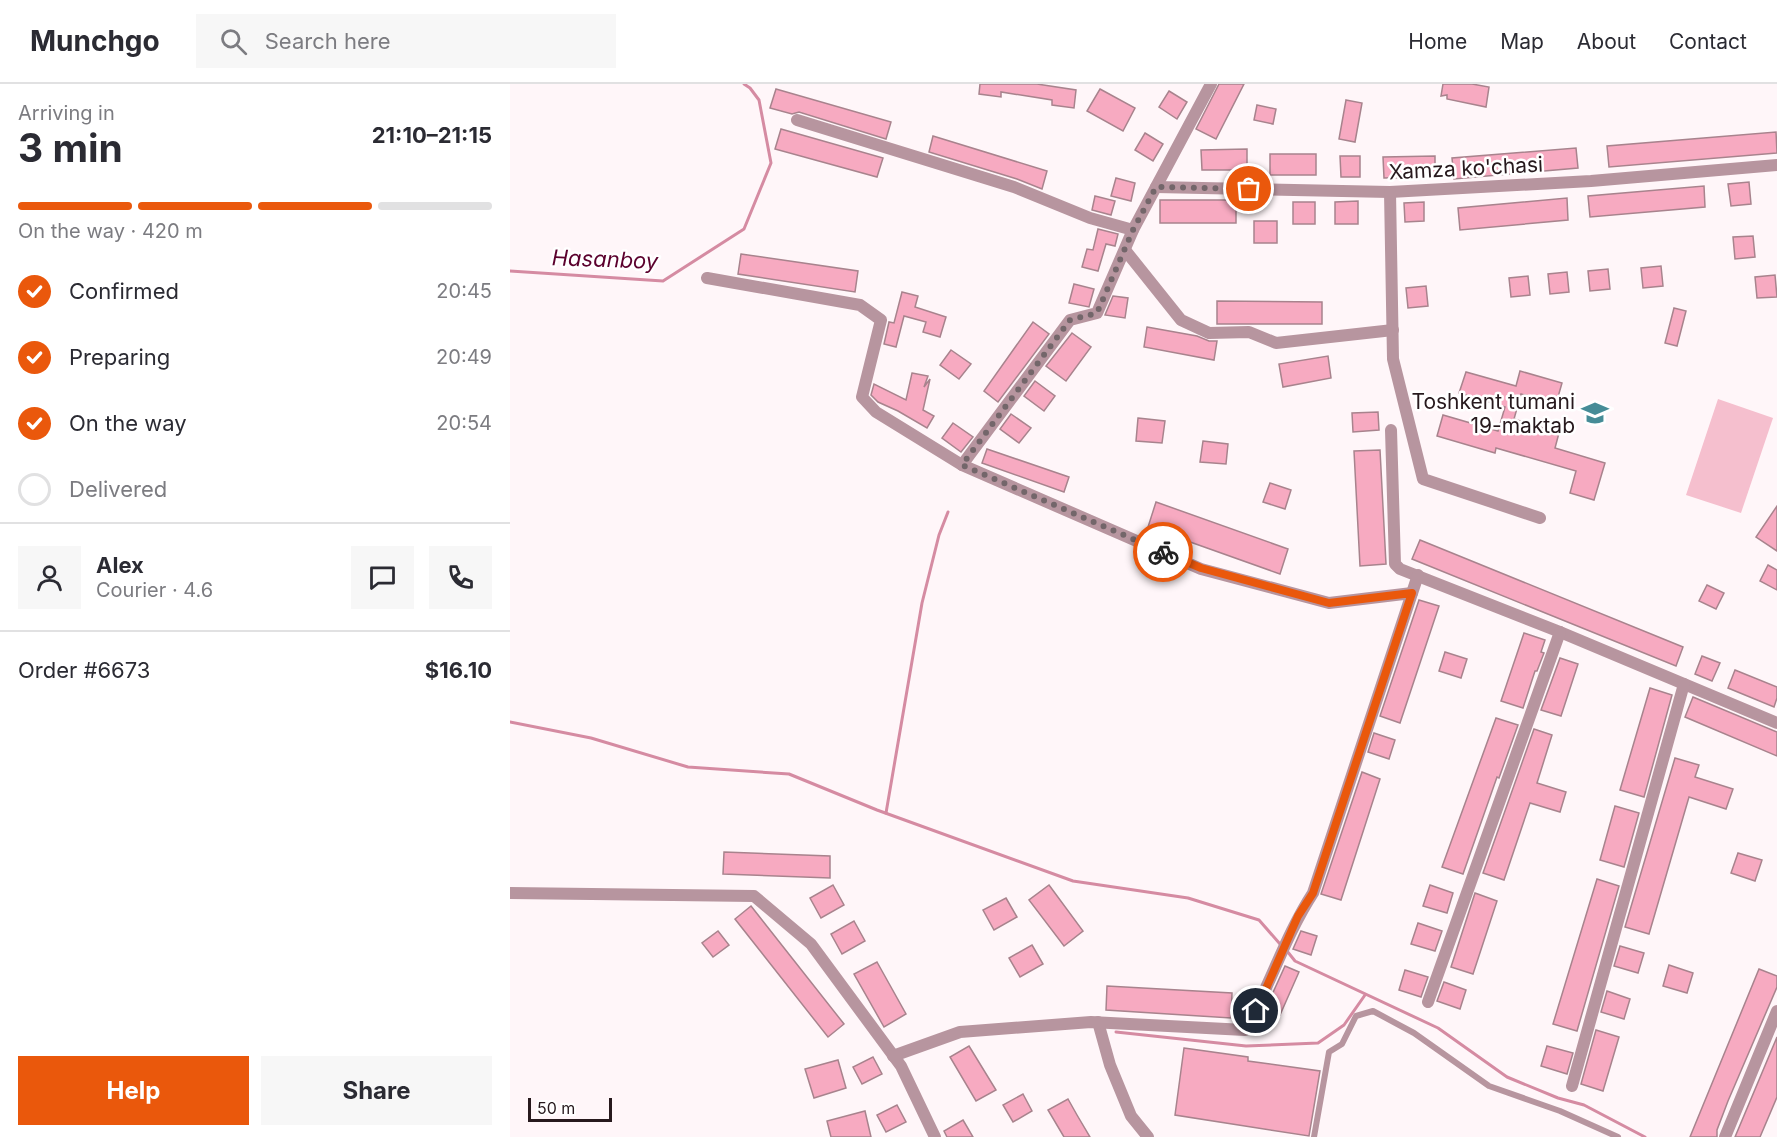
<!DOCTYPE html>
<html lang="en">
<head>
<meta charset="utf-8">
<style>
	body { margin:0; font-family:Inter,sans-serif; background:#f7f7f7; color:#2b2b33; height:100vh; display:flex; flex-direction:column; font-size:22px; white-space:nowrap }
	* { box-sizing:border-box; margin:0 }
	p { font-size:20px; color:#7c7c81 }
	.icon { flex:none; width:33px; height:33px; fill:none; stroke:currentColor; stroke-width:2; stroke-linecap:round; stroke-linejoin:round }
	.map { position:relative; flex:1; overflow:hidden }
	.side { display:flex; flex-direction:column; background:#fff; width:510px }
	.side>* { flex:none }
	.scale { position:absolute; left:18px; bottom:15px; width:84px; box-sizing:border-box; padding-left:6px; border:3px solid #27191d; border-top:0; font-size:16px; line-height:21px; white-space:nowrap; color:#27191d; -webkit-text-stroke:4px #fff; paint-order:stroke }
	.pin { position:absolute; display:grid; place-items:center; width:51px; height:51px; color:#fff; margin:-26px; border:3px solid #fff; border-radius:50%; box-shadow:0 2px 6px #0007 }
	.courier { position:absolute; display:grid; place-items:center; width:60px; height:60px; margin:-30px; border:4px solid #ea580c; border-radius:50%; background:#fff; color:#222; box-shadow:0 2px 8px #0007 }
	.overview em { font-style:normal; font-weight:700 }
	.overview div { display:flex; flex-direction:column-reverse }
	.overview { display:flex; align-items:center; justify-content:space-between; height:102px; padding:0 18px }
	h1 { font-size:39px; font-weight:700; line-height:45px }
	.bar { display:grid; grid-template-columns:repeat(4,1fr); gap:9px 6px; align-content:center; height:72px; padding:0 18px }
	.bar i { height:8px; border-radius:4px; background:#e1e1e2 }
	.bar .on { background:#ea580c }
	.bar p { grid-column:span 4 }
	.line { display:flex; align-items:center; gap:15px; padding:0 18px; border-top:2px solid #e1e1e2 }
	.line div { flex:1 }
	.round { display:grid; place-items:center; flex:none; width:63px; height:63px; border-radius:0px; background:#f7f7f7 }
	ol { padding:0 18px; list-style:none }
	li { display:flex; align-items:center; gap:18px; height:66px }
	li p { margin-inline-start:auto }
	li .icon { padding:6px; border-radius:50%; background:#ea580c; color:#fff; stroke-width:4 }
	li:last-child { color:#7c7c81 }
	li i { width:33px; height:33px; border:3px solid #e1e1e2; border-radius:50% }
	.action { display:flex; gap:12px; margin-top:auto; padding:12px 18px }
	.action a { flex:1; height:69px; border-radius:0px; background:#ea580c; color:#fff; font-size:24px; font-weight:700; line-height:69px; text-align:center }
	.action a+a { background:#f7f7f7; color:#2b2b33 }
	header { display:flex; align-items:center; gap:36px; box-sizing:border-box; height:84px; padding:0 30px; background:#fff; border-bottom:2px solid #e1e1e2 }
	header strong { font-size:28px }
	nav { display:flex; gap:33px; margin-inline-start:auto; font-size:21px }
	.search { width:420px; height:54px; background:#f7f7f7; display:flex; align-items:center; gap:15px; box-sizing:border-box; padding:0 21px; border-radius:0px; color:#7c7c81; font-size:22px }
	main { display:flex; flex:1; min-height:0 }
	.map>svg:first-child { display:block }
</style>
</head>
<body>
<header>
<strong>Munchgo</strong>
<div class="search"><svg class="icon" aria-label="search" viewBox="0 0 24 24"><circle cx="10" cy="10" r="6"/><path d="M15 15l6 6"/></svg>Search here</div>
<nav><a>Home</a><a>Map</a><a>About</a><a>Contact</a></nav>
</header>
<main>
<section class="side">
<div class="overview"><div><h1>3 min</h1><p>Arriving in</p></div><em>21:10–21:15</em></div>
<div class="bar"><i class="on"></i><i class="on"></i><i class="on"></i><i></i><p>On the way · 420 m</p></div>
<ol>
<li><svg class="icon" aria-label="check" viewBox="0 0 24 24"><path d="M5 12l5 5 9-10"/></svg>Confirmed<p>20:45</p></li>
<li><svg class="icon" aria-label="check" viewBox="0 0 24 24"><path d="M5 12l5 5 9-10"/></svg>Preparing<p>20:49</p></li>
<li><svg class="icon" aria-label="check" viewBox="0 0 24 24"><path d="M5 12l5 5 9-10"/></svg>On the way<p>20:54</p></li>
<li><i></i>Delivered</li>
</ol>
<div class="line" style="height:108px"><a class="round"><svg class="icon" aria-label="person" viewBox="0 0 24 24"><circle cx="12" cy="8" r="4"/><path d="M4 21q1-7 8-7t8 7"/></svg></a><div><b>Alex</b><p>Courier · 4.6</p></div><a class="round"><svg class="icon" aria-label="chat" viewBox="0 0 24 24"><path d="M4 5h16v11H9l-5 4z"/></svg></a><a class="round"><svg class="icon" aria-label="phone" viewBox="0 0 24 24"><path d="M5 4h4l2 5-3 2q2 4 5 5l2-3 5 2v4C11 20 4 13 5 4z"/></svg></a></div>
<div class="line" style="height:78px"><div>Order #6673</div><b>$16.10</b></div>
<div class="action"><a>Help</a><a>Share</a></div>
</section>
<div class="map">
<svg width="1267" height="1053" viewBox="0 0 1267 1053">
	<rect width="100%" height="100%" fill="#fff6f9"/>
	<!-- green -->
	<path fill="#f5bfce" d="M1208,315L1263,334L1231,429L1176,411Z"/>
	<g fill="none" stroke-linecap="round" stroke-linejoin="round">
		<!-- stream -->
		<g stroke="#d58ba2" stroke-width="3">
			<path d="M0,187L153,197L234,145L261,79L249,16L240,4L234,0"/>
			<path d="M0,638L81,654L178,683L279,690L367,726L563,797L678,814L749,836L770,860"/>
			<path d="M376,729L412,519L429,451L438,428"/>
			<path d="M777,867L785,877L928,944L997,993L1048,1014L1074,1021L1135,1053"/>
			<path d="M606,948L736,962L808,959L834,941L855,911"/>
		</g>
	</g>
	<!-- building -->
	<g fill="#f7aac1" stroke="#a8838d" stroke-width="1.5">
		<path d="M470,0H527L566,6L564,24L542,21V16L491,8V13L469,10Z"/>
		<path d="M709,0H734L706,55L686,45Z"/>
		<path d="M933,0H962L979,3L976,23L937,15V11L931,12Z"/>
		<path d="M266,5L381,38L376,55L289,28L282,30L260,24Z"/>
		<path d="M590,5L625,24L613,47L577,27Z"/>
		<path d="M659,7L677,18L667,35L649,23Z"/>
		<path d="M836,16L852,19L845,58L829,55Z"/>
		<path d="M747,21L766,25L763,40L744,36Z"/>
		<path d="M271,45L373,74L367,93L265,65Z"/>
		<path d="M1266,48L1267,69L1099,83L1097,62Z"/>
		<path d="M635,49L653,60L643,77L625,66Z"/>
		<path d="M423,52L537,87L532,105L507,95L419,68Z"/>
		<path d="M1066,64L1068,84L944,95L942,74Z"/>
		<path d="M737,65V86H692L691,66Z"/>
		<rect x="760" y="70" width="46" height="21"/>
		<path d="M830,72H850V93H831Z"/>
		<path d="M925,72V93L874,94L873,73Z"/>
		<path d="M606,94L625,99L621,117L601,112Z"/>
		<path d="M1239,98L1241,120L1221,122L1218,100Z"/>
		<path d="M1194,102L1195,123L1080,133L1078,112Z"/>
		<path d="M585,112L605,117L601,131L582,126Z"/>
		<path d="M1057,114L1058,136L950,146L948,124Z"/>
		<rect x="650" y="116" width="76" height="23"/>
		<path d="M848,117V140H825V118Z"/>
		<rect x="783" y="118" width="22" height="22"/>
		<path d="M914,118V137L895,138L894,119Z"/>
		<rect x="744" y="137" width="23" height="22"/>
		<path d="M588,145L608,150L605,162L596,160L588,187L572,183L577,165L583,166Z"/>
		<path d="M1243,152L1245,173L1225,175L1223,153Z"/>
		<path d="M231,170L348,187L345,208L228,190Z"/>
		<path d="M1151,182L1153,202L1133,204L1131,184Z"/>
		<path d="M1098,185L1100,205L1080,207L1078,187Z"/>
		<path d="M1057,188L1059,208L1040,210L1038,190Z"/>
		<path d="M1265,191L1267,213L1247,214L1245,193Z"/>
		<path d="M1018,192L1020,211L1001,213L999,194Z"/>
		<path d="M564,200L584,205L579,223L559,219Z"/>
		<path d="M916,202L918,222L898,224L896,204Z"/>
		<path d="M392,208L408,212L405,223L436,233L430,253L413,248L416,238L394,232L386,263L374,260L379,238L384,239Z"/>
		<path d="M603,212L618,214L615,234L595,231Z"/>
		<path d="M707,217L812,218V240H707Z"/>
		<path d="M1164,224L1176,227L1167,262L1155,259Z"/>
		<path d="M523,238L539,250L488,318L474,307Z"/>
		<path d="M637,243L687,252L699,257H707L704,276L634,263Z"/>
		<path d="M562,249L581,263L556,297L536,282Z"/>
		<path d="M441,266L461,280L449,295L430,281Z"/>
		<path d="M818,272L821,294L773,303L769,280Z"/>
		<path d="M1010,287L1052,299L1046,320L1011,310L1004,335L1049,349L1045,364L1095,379L1084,416L1060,409L1066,387L986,364L985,369L927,352L933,331L988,347L995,323L949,309L956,288L1006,302Z"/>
		<path d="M402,289L418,292L414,303L420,295L413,326L424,332L417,344L388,327L368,318L361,311L364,300L396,316Z"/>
		<path d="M525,297L545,312L534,327L514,312Z"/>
		<path d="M868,328L869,346L843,348L842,329Z"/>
		<path d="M501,330L521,344L509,359L490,345Z"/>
		<path d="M628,334L655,337L652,359L626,357Z"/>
		<path d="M443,339L463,353L451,368L432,354Z"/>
		<path d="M693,357L718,360L716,380L690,378Z"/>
		<path d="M477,365L559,393L554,408L472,379Z"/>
		<path d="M870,366L876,480L850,482L844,367Z"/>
		<path d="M760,399L781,406L775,425L753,418Z"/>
		<path d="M646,418L778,465L770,490L638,443Z"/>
		<path d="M1267,422V467L1246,453Z"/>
		<path d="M910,456L1173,563L1166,582L902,475Z"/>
		<path d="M1258,481L1267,486V506L1250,497Z"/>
		<path d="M1197,501L1214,509L1206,525L1189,517Z"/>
		<path d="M909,516L929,522L890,639L870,632Z"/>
		<path d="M1014,549L1035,556L1031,568L1034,569L1027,587H1025L1013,624L991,617Z"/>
		<path d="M935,568L957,575L951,594L929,587Z"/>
		<path d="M1192,572L1210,579L1202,597L1185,590Z"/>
		<path d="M1050,574L1068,580L1051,632L1031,626Z"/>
		<path d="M1225,586L1267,603V614L1264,623L1218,604Z"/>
		<path d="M1140,604L1162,611L1134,713L1110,706Z"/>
		<path d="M1183,613L1267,648V672L1175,633Z"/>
		<path d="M986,634L1008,641L989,694L987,693L953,790L932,783Z"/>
		<path d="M1024,645L1042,651L1027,699L1056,708L1050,728L1020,719L994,796L973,789Z"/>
		<path d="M864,649L885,656L879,675L858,668Z"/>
		<path d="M1165,674L1189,681L1185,693L1223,705L1216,725L1179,713L1139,850L1115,843Z"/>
		<path d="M852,688L870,695L831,816L811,810Z"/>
		<path d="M1105,722L1129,729L1114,783L1090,776Z"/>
		<path d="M214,768L320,772V794L213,790Z"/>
		<path d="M1228,769L1252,776L1245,797L1221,789Z"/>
		<path d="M1087,795L1109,802L1067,947L1043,940Z"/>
		<path d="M323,801L334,821L311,834L300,814Z"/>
		<path d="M539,801L573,847L554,862L519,816Z"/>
		<path d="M920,801L943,809L937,829L913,822Z"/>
		<path d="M965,809L987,817L963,890L941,883Z"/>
		<path d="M496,814L507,833L484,846L473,826Z"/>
		<path d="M241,822L334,940L318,953L225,835Z"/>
		<path d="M344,837L355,857L332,870L321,850Z"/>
		<path d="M908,839L932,847L925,867L901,860Z"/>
		<path d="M208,847L219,861L203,873L192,859Z"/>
		<path d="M791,847L807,852L801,871L783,865Z"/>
		<path d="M522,861L533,880L510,893L499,874Z"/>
		<path d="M1110,862L1134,869L1128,889L1104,882Z"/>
		<path d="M367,878L396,930L374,943L344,890Z"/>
		<path d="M1159,881L1183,889L1177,909L1153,902Z"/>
		<path d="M775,882L789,888L770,931L756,924Z"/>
		<path d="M1249,885L1267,892V903L1218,1017L1207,1046V1053H1180Z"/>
		<path d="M895,886L918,893L911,913L889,906Z"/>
		<path d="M934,898L956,906L950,925L927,917Z"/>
		<path d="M597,902L722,909L721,934L596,926Z"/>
		<path d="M1097,907L1120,915L1114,935L1091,928Z"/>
		<path d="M1086,946L1109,953L1093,1007L1071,1000Z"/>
		<path d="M1267,953V1013L1250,1053H1225Z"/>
		<path d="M459,962L486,1006L466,1017L440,973Z"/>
		<path d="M1037,962L1063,969L1057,990L1031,982Z"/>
		<path d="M674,964L738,973V977L810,987L799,1052L665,1031Z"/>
		<path d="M363,973L372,990L352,1000L343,983Z"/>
		<path d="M328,976L336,1004L304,1014L295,985Z"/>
		<path d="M513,1010L522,1027L503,1038L493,1021Z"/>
		<path d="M558,1015L567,1031L580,1053H554L538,1026Z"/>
		<path d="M387,1021L396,1038L376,1048L367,1031Z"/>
		<path d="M355,1027L361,1053H321L317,1037Z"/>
		<path d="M453,1036L463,1053H437L434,1047Z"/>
	</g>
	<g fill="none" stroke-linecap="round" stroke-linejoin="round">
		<!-- service -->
		<path stroke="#b7959f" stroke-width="6" d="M804,1053L819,968L832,960L846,932L863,927L904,949L979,1002L1050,1027L1108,1053"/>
		<!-- minor -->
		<g stroke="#b7959f" stroke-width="12">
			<path d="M287,36L504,103L580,134L623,146"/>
			<path d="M646,103L880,108L1081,97L1267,81"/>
			<path d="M880,108L883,275L913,395L1030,434"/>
			<path d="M615,166L671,236L699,249L739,248L766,259L883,246"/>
			<path d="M197,194L350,221L371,236L352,313L366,328L452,381L691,485L819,519L902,509"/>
			<path d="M881,346L885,480L890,485L1050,548L1267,639"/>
			<path d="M452,381L560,236L587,229L623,146L701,0"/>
			<path d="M0,809L244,812L301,860L391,982L425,1053"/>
			<path d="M918,918L1050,548"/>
			<path d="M588,938L600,981L621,1032L638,1053"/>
			<path d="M383,972L450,948L581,938L735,946C760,902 775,852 803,809L908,491"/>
			<path d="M1062,1002L1174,600"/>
			<path d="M1215,1053L1267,927"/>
		</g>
	</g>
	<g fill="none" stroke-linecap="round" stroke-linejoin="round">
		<!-- done -->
		<path stroke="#73666a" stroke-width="6" stroke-dasharray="0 10.8" d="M653,468L452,381L560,236L587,229L623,146L646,103L739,105"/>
		<!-- route -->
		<path stroke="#ea580c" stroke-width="8" d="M653,468L691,484L819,519L902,509L803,809L788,832L746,927"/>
	</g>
	<!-- icons -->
	<defs>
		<symbol id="school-bare" viewBox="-9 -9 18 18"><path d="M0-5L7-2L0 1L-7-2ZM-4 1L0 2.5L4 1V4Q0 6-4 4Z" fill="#468c97" stroke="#fff" stroke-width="2.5" paint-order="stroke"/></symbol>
	</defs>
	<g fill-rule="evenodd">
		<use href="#school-bare" x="1066" y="310" width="38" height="38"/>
	</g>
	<g text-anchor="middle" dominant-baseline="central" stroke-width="5" stroke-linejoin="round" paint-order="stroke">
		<!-- street labels -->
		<g font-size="21" fill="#27191d" stroke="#fff">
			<text transform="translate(956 84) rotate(-3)">Xamza ko'chasi</text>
		</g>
		<!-- poi labels -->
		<g font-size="21" fill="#27191d" stroke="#fff" text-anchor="end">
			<text x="1065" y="317">Toshkent tumani<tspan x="1065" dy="24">19-maktab</tspan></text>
		</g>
		<!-- water labels -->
		<g font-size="22" font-style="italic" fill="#5b002d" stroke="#fff">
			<text transform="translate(95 175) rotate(2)">Hasanboy</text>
		</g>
	</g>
</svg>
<div class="scale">50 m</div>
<div class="pin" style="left:739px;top:105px;background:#ea580c"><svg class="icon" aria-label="bag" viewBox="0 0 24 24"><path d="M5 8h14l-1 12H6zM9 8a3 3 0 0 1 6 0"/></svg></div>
<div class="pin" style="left:746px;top:927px;background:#1f2937"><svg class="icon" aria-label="home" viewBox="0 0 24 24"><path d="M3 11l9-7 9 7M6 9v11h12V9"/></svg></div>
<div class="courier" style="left:653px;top:468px"><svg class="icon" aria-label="bike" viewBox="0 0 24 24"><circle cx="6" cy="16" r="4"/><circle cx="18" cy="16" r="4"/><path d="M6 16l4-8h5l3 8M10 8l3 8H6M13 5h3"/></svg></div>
</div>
</main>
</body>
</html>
